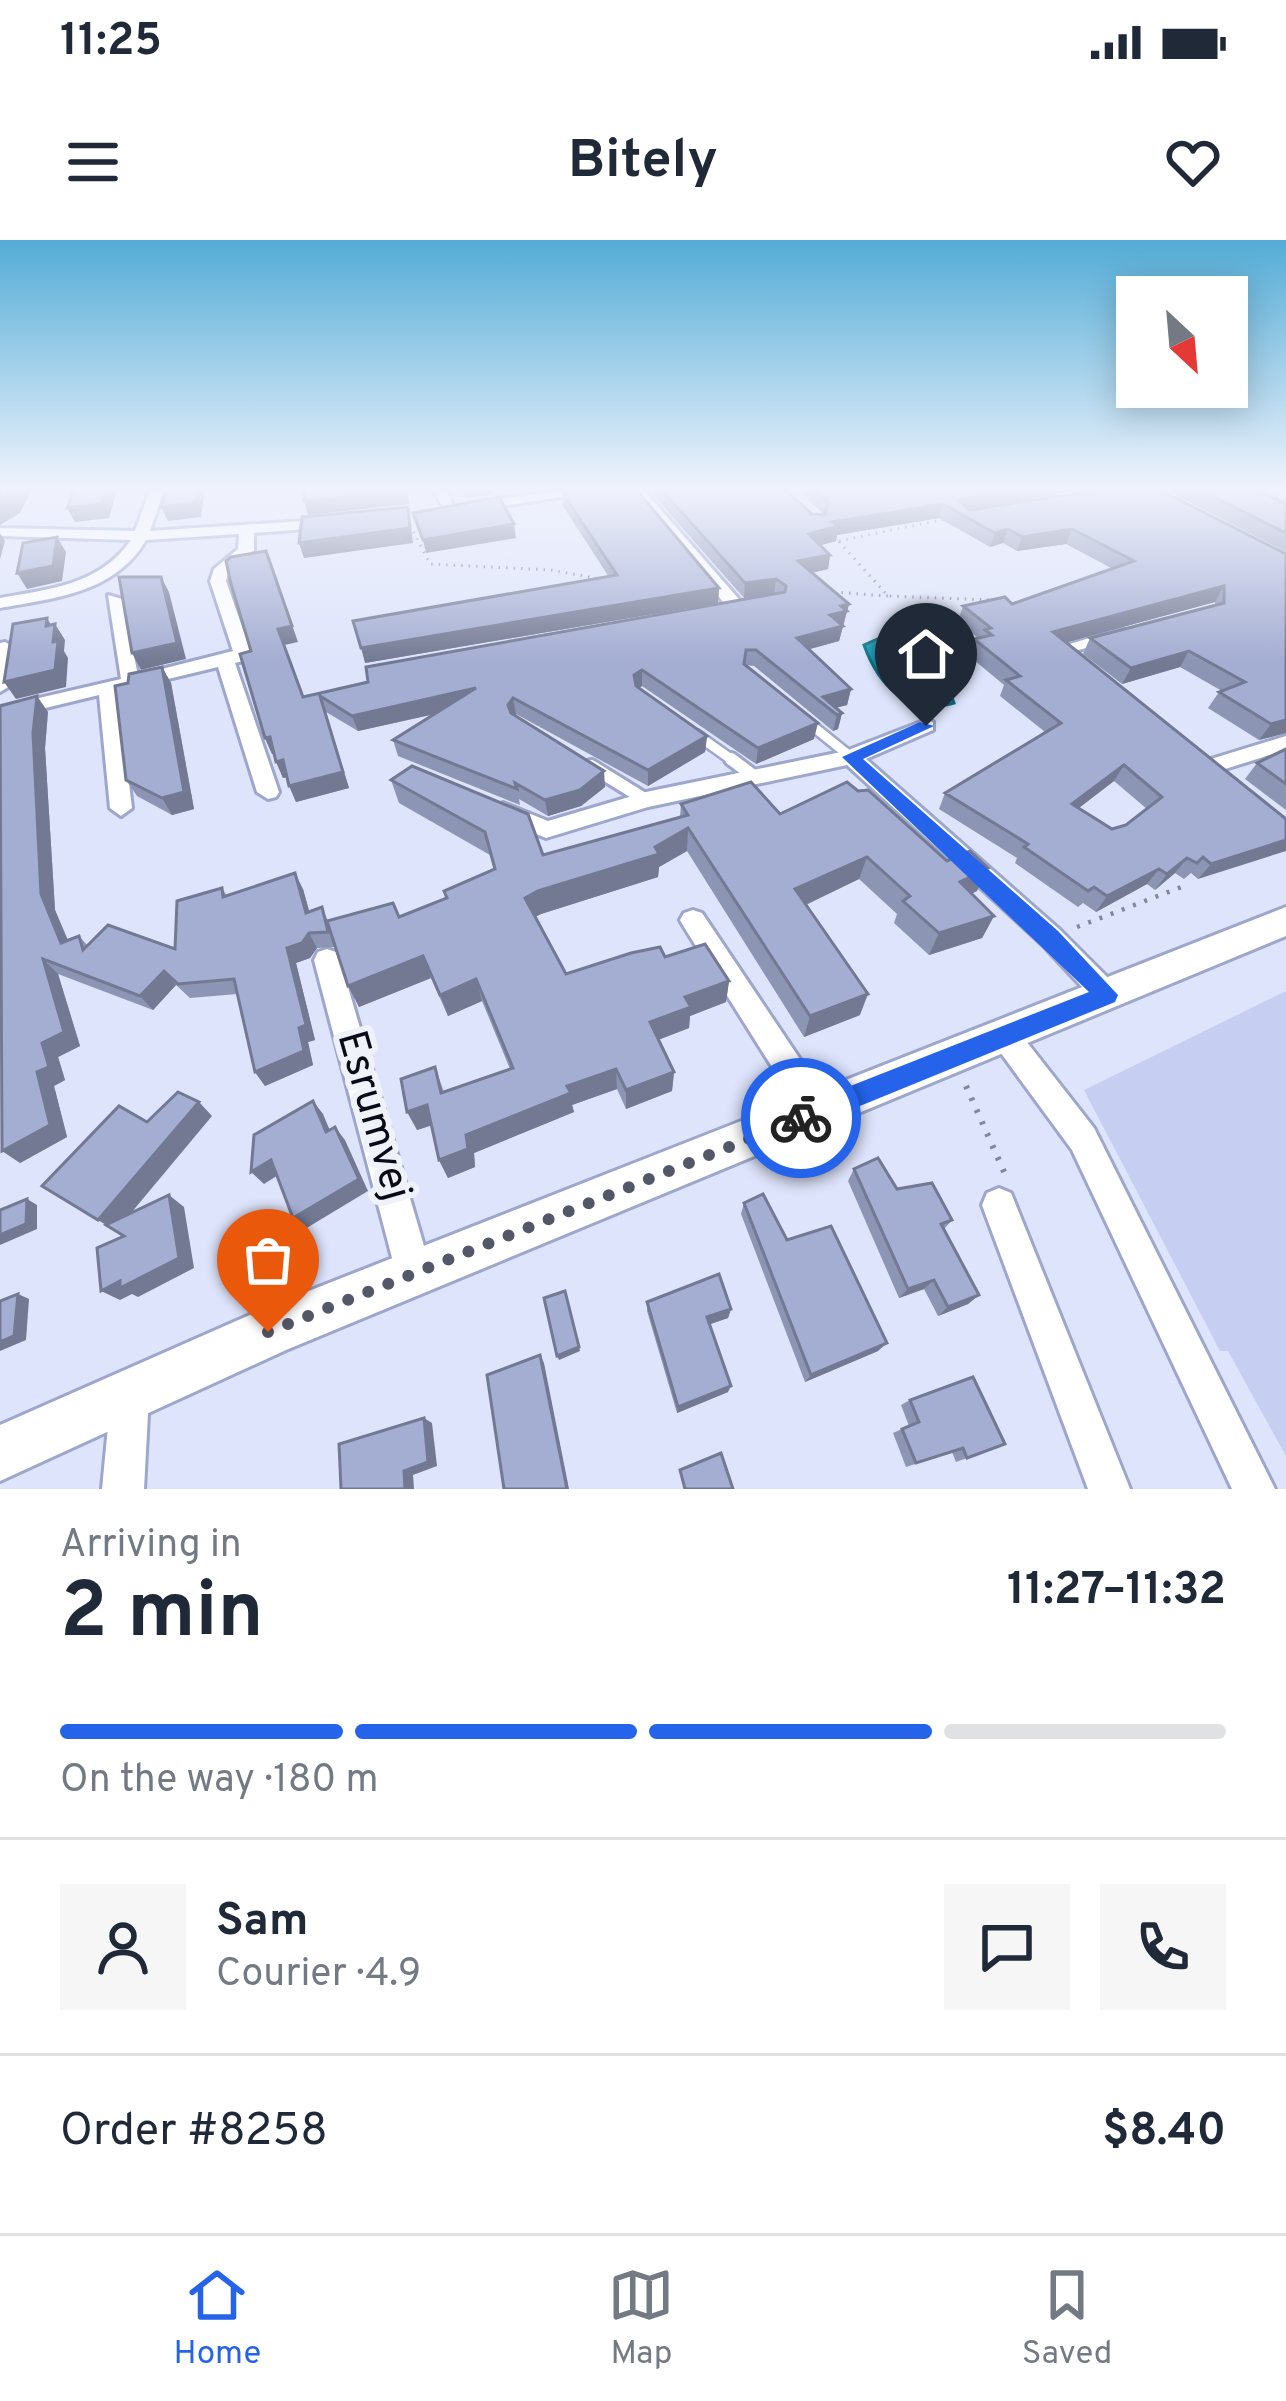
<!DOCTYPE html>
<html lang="en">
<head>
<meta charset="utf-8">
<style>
	body { margin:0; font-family:Overpass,sans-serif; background:#f6f6f7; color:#1f2937; height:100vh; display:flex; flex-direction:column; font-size:45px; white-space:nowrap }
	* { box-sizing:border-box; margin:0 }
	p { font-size:39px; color:#747a83 }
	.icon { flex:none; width:66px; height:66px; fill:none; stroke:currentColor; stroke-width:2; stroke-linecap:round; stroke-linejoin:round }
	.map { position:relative; height:1249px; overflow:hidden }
	.sheet { display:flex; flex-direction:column; background:#fff; flex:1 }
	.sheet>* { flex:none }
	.needle { width:78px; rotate:154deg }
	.tools { position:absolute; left:1116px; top:36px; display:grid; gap:24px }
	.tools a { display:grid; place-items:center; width:132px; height:132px; border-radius:0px; background:#fff; box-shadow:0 6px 30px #0003; font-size:60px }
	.pin { position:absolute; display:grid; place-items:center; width:102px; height:102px; color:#fff; margin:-123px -51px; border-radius:50% 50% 50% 0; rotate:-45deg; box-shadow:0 0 12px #0007 }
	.pin .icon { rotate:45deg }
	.courier { position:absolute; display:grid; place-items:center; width:120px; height:120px; margin:-60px; border:9px solid #2563eb; border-radius:50%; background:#fff; color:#222; box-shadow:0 3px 15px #0007 }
	.head em { font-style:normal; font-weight:700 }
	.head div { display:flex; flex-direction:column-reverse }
	.head { display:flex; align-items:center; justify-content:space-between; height:204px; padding:0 60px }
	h1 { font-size:78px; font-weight:700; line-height:90px }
	.bar { display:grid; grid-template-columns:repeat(4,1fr); gap:18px 12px; align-content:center; height:144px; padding:0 60px }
	.bar i { height:15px; border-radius:9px; background:#e0e1e3 }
	.bar .current { background:#2563eb }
	.bar p { grid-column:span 4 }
	.line { display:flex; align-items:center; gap:30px; padding:0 60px; border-top:3px solid #e0e1e3 }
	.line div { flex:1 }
	.round { display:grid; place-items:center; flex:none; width:126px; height:126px; border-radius:0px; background:#f6f6f7 }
	.status { display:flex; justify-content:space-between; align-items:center; height:84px; padding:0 60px; background:#fff; direction:ltr }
	.status svg { height:33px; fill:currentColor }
	header { display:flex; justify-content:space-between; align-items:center; height:156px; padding:0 60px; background:#fff; font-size:54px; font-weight:700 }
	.dock { display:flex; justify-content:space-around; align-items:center; height:168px; border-top:3px solid #e0e1e3; background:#fff; font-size:33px; color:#747a83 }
	.dock a { display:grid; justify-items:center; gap:6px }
	.dock .current { color:#2563eb }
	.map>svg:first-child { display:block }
</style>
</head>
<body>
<div class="status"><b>11:25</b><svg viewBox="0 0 49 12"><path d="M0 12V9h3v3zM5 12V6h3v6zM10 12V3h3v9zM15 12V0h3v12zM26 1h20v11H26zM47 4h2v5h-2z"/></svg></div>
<header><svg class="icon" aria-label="menu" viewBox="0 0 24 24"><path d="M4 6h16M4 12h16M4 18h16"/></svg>Bitely<svg class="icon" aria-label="heart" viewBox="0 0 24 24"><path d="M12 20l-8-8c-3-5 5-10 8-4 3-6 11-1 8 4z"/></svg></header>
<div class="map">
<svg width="1286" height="1249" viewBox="0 0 1286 1249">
	<rect width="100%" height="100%" fill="#dee4fb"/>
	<!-- green -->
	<path fill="#c6cef2" d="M1286,751V1216L1228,1111H1220L1084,850Z"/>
	<!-- water -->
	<path fill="#15a0ba" stroke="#117389" stroke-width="3" d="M884,396C920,403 943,428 954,463C907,477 878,444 864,405Z"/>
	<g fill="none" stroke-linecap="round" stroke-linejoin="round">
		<defs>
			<g id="service-far1">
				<path d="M805,480L851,517"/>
				<path d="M697,495L735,522"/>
			</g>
			<g id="service">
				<path d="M731,519L755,537"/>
				<path d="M591,526L646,560"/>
			</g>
			<g id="minor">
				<path d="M151,247H165L150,291L333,279L340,283L333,287L254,293V310L228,334L226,341L251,412L243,421L235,423L279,552L276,557L268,559L257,552L218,427L118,451L132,568L121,576L110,568L99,455L0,479V467L121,439L108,355L122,359L138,435L233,411L210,341L214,329L238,309L239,294L146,300C115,353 55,358 0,368V358C50,349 100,345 131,300L0,296V288L135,291Z"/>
				<path d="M432,247H446L455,272H445Z"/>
				<path d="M588,247H628L469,271L462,267L469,263Z"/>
				<path d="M629,247H641L744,365V373H732Z"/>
				<path d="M1119,389L1125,390V398L1059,415L1050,410Z"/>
				<path d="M5,402L14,407L10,446L0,452V403Z"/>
				<path d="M926,480L933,482V490L866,519L1060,690L1117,747L1121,755L1117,763L1107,767L1097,763L1042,704L847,525L648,567L546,598L495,577L492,571L503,563L548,581L646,552L846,511Z"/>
				<path d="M1286,496V510L1209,534L1198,527L1201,522Z"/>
				<path d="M693,670L702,673L828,861L832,871L828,881L817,886L806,881L684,687L680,680L684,673Z"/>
				<path d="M327,709L336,712L340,720L432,1033L427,1046L414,1051L401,1046L396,1033L314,720L318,712Z"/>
				<path d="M1005,783L1015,787L1094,888L1275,1249H1232L1072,910L995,805L991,796L995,787Z"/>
				<path d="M999,948L1011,953L1130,1249H1088L982,965L987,953Z"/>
				<path d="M130,1136L144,1141L149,1155L144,1249H102L111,1155L116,1141Z"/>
			</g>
			<path id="secondary" d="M1286,667V696L286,1110L0,1241V1185L268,1067Z"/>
		</defs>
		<!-- service-far1 casing -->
		<use href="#service-far1" stroke="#9da6cb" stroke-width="14"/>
		<!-- service casing -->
		<use href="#service" stroke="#9da6cb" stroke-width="18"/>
		<!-- minor casing -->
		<use href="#minor" stroke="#9da6cb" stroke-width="6"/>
		<!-- secondary casing -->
		<use href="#secondary" stroke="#9da6cb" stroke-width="6"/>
		<!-- path-far2 -->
		<g stroke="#828799" stroke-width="3" stroke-dasharray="1.5 6" stroke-linecap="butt">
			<path d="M1256,247L1286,261"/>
			<path d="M410,285L430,324L551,330L600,339"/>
			<path d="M834,296L888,356L992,360"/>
			<path d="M839,301L945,279"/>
			<path d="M834,352L888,356"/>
		</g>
		<!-- path-far1 -->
		<path stroke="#828799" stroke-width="4.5" stroke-dasharray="3 9" stroke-linecap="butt" d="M1077,687L1184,646"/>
		<!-- path -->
		<path stroke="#828799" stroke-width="6" stroke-dasharray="3 10" stroke-linecap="butt" d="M966,846L1005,934"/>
		<!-- service-far1 -->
		<use href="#service-far1" stroke="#fff" stroke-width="9"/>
		<!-- service -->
		<use href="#service" stroke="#fff" stroke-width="12"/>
		<!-- minor -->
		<use href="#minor" fill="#fff" fill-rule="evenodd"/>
		<!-- secondary -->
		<use href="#secondary" fill="#fff" fill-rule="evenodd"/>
	</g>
	<!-- wall -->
	<g fill="#8d95b5" fill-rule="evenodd">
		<path d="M656,247L825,275L794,247H1094L978,269L1286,314V493L1259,500L1208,468L1219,452L1222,451L1180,427L1122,444L1083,414L1090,398L1215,366V362L1066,402L1286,579L1198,639L1191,633L1184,639L1175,633L1155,650L1147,644L1096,672L1083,663L1078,667L1015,623L1017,618L939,569L945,553L1045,492L1000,456L1004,445L968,415L974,399L978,398L958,381L963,366L1012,364L1113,329L1066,304L1017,311L1003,303L990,307L939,278L837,295L836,301L820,305L830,315L828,329L812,333L849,364L839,401L810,409L851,449L847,465L836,468L842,473L838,489L833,491L754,426L745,425L814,499L756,524L642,446L639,448L707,496L705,512L648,546L516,474L514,475L605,547L581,566L548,576L519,559L520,565L398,516L393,500L435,474L358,491L326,472L349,548L296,562L287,537L283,538L274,514H272L265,498L251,411L298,402L284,405L303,457L762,356L744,358L655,257ZM1114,541L1147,569L1126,585L1112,589L1079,568Z"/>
		<path d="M1160,247H1254L1286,264V312Z"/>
		<path d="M562,252L719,348L718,363L365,423L609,337L563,266Z"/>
		<path d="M162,427L171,443L194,569L172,575L137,556L126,540L128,443Z"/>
		<path d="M48,472L45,508L55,670L68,700L79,696L87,705L175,709L222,648L227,656L303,649L309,672L322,667L328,681L399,677L446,659L444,651L494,629L490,615L399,563L391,540L543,615L680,578L681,564L780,574L977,651L972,653L994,676L982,698L929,715L894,683L897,674L859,639L806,665L860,775L804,797L687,611L659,627L658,637L541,674L535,677L566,734L665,717L729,741L726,762L690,776L689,788L658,800L674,832L672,851L626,869L617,849L572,865L574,872L474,913L475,927L448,938L439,920L432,885L417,890L435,827L444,852L510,829L482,761L448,776L431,738L359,767L335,707L317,708L310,718L296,723L315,800L308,802L313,825L265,846L255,832L237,754L190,758L176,745L153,770L58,734L80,806L58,817L65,840L54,846L67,897L20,923L3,848Z"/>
		<path d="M1286,509V570L1245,539L1257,523Z"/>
		<path d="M854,929L897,949L952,980L944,989L979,1055L968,1064L938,1076L924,1049L899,1058L848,941Z"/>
		<path d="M744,963L787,1000L878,1111L805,1142L741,974Z"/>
		<path d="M647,1062L731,1069L728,1078L710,1084L728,1152L677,1173L647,1071Z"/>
		<path d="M910,1160L1005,1204L956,1222L952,1212L906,1227L893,1193L909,1186L901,1165Z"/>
	</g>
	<!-- shaded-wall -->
	<g fill="#737993">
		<path d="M13,247H33L20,273L0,285V260Z"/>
		<path d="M107,247H118L109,278L75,282L67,268Z"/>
		<path d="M197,247H205L201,277L168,281L161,267Z"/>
		<path d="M407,247L409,264L308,275L304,261Z"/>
		<path d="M463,247H492L493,254L465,258Z"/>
		<path d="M1025,247H1094L959,273L958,260Z"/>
		<path d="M943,264L939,278L837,295L836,301L807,309L809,294L832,282Z"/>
		<path d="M408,267L413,303L304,318L299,303Z"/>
		<path d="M514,284L516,298L426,313L423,300Z"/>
		<path d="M1008,289L1003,303L990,307L995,293Z"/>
		<path d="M1072,289L1066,304L1017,311L1022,297Z"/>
		<path d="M0,293L5,301L0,319Z"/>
		<path d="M57,297L66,312L62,341L27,349L17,333Z"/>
		<path d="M266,311L298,402L284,405L278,389Z"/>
		<path d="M830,315L828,329L796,336L798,321Z"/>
		<path d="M161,337L169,352L186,419L141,430L132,413Z"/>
		<path d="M776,339L774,354L744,358L745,343Z"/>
		<path d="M1224,346L1215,362L1046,408L1053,392Z"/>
		<path d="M719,348L718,363L365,423L361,408Z"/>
		<path d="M849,364L839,401L795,413L797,398L841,366Z"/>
		<path d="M47,378L54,390L55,384L65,400L64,411L68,418L66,447L16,459L4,442L46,386Z"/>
		<path d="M1189,411L1180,427L1122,444L1131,428Z"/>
		<path d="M162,427L171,443L194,569L172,575L162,558Z"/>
		<path d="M642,430V446L634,451V435Z"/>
		<path d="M476,448L479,464L358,491L352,476Z"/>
		<path d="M851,449L847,465L830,469L823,457Z"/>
		<path d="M37,456L48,472L45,508L55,670L75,718L61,703L41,654L33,493Z"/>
		<path d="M320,456L349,548L296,562L289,546Z"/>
		<path d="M513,458L516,474L510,481L508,465Z"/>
		<path d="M842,473L838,489L833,491L837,475Z"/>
		<path d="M1286,480V493L1259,500L1271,484Z"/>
		<path d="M818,483L814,499L756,524L758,508Z"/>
		<path d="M707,496L705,512L648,546V530Z"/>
		<path d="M270,497L278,513L272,514L265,498Z"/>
		<path d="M283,520L290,536L283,538L276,522Z"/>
		<path d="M1124,525L1114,541L1063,580L1072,564Z"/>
		<path d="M604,531L605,547L581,566L548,576L545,560Z"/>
		<path d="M688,588L687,611L659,627L658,637L541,674L529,680L525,658Z"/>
		<path d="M1286,600V611L1198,639L1211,624Z"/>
		<path d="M867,617L859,639L790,672L795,649Z"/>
		<path d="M1187,618L1175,633L1155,650L1167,634Z"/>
		<path d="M988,628L977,651L950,665L960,642Z"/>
		<path d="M1159,629L1147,644L1096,672L1107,656Z"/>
		<path d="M295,633L303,649L314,688L306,673Z"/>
		<path d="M994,676L982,698L929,715L939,693Z"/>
		<path d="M309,693L317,708L310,718L296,723L315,800L308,802L313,825L265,846L255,832L299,788L287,708Z"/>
		<path d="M423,716L431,738L359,767L348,746Z"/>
		<path d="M43,719L58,734L80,806L58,817L65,840L54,846L67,897L20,923L2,911L37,832L42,803Z"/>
		<path d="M164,731L176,745L153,770L140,756Z"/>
		<path d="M476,739L482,761L448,776L440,755Z"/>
		<path d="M729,741L726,762L690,776L689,788L650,803V782L685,757Z"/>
		<path d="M868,754L860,775L804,797L810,776Z"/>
		<path d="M616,829L617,849L572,865L574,872L474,913L475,927L448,938L439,920L466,895L567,846Z"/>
		<path d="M674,832L672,851L626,869V850Z"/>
		<path d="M313,861L323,874L336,905L326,892Z"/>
		<path d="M199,862L212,876L116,991L98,980Z"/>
		<path d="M427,865L436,884L417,890L407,872Z"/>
		<path d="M335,887L345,900L368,951L305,989L293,978Z"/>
		<path d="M271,920L283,932L264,944L251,932Z"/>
		<path d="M169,955L184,967L194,1028L138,1057L132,1054L120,1060L101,1051Z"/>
		<path d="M27,959L37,965V989L0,1005V995Z"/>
		<path d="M934,1040L924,1049L899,1058L908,1049Z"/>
		<path d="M565,1051L580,1111L559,1120L557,1116Z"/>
		<path d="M18,1054L29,1059L26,1100L0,1111V1102Z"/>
		<path d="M979,1055L968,1064L938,1076L948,1067Z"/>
		<path d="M731,1069L728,1078L705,1086L707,1077Z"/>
		<path d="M887,1103L878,1111L805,1142L811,1135Z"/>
		<path d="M540,1115L544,1123L569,1249H567Z"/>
		<path d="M731,1146L728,1152L677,1173L678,1167Z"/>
		<path d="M424,1178L432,1183L437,1226L413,1235L414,1249H405L404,1231Z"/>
	</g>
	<!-- building -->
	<g fill="#a4add2" stroke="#737993" stroke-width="3" fill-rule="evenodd">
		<path d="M0,247H13L9,255L0,260Z"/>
		<path d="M75,247H107L101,264L67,268Z"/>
		<path d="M166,247H197L195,263L161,267Z"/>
		<path d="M406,247V250L304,261L305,248Z"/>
		<path d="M591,247H634L719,348L361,408L353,381L617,335L562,252Z"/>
		<path d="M659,247H782L812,274L825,275L828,262L812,247H1025L958,260L970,270L1118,247H1154L1286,314V480L1271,484L1219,452L1245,442L1189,411L1131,428L1090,398L1224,363V346L1053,392L1286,579V600L1211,624L1203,617L1197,623L1187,618L1167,634L1159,629L1107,656L1094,647L1088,651L1024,607L1028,604L945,553L1061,483L1006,440L1020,436L974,399L992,395L985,390L991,388L963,366L1005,357L1012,364L1134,321L1072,289L1022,297L1008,289L995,293L943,264L832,282L839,286L809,294L830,315L798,321L849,364L841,366L847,371L830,375L843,386L797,398L851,449L823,457L842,473L837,475L756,410H746L744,424L818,483L758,508L642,430L634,435L636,446L707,496L648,530L513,458L508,465L511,473L604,531L580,550L545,560L515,543L517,549L393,500L476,448L352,476L320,456L343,532L289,546L283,520L276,522L270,497L265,498L240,414L251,411L231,344L226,321L231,317L266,311L292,386L278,389L303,457L368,442L366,427L785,352L786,346L776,339L745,343ZM1124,525L1162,557L1126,585L1112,589L1072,564Z"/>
		<path d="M1194,247H1252L1286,264V293Z"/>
		<path d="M499,257L514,284L423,300L413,273Z"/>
		<path d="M408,267L410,288L299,303L302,277Z"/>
		<path d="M57,297L53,326L17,333L23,303Z"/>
		<path d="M119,337H161L177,403L132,413Z"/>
		<path d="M47,378L46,386L55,384L53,402L58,401L55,430L4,442L13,384Z"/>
		<path d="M162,427L184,552L162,558L126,540L115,446L128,443L129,434Z"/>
		<path d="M37,456L33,493L41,654L61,703L79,696L83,710L108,685L175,709L177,661L222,648L223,657L295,633L306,673L322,667L328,692L309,693L302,703L287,708L306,785L299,788L304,811L255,832L234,739L178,744L164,731L140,756L43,719L64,792L42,803L49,827L37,832L50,885L2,911L0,466Z"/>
		<path d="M1286,509V544L1257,523Z"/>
		<path d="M412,526L528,574L543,615L688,575L681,564L751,542L780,574L847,542L858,551L868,550L947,621L970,611L988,628L960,642L994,676L939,693L903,661L910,656L867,617L795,649L868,754L810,776L688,588L655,607L659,614L538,651L525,658L566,734L631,713L660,707L665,717L705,704L729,741L685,757L691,767L650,782L674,832L626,850L616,829L567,846L571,853L466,895L468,909L439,920L427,865L407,872L401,839L435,827L441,853L513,828L476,739L440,755L423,716L348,746L327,681L393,663L399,677L447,658L444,651L495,629L485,592L391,540Z"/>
		<path d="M178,852L199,862L98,980L42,946L119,866L147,882Z"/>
		<path d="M313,861L326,892L335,887L359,939L293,978L271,920L251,932L254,895Z"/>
		<path d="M878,918L897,949L932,943L952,980L941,984L979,1055L948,1067L934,1040L908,1049L854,929Z"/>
		<path d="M763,954L787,1000L831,986L887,1103L811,1135L744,963Z"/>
		<path d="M169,955L179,1018L120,1048V1041L101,1051L97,1008L124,996L106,985Z"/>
		<path d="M27,959L26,984L0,995V970Z"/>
		<path d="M719,1034L731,1069L707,1077L731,1146L678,1167L647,1062Z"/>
		<path d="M565,1051L579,1107L557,1116L544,1058Z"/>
		<path d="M18,1054L14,1096L0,1102V1061Z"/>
		<path d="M540,1115L567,1249H504L487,1135Z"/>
		<path d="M973,1137L1005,1204L967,1218L963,1208L916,1223L902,1189L919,1182L910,1160Z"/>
		<path d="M424,1178L428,1222L404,1231L405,1249H341L339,1204Z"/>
		<path d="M721,1213L733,1249H685L680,1230Z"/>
	</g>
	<!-- sky -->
	<linearGradient id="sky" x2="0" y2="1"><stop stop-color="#53acd6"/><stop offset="0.59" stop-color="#f0f3fd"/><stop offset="1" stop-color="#f0f3fd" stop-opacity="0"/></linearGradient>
	<rect width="1286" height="422" fill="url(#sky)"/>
	<!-- route -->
	<path fill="#2563eb" d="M920,482L934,486L863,519L1058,691L1118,755L1115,762L801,890L789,878L792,869L1089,752L842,517Z"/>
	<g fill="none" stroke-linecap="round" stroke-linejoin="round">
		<!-- done -->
		<path stroke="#545767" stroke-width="12" stroke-dasharray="0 21.6" d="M268,1092L801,878"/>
	</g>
	<g text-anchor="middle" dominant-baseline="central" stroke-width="12" stroke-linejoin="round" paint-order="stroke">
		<!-- near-street labels -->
		<g font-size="42" fill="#090b18" stroke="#f0f2fa">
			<text transform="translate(372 876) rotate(74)">Esrumvej</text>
		</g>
	</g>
</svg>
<div class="tools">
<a><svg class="needle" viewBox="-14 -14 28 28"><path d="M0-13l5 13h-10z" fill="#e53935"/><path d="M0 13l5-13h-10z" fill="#747a83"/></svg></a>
</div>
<div class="pin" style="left:268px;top:1092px;background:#ea580c"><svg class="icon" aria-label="bag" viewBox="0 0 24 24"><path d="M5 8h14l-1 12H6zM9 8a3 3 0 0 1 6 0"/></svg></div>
<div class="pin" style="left:926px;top:486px;background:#1f2937"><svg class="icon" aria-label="home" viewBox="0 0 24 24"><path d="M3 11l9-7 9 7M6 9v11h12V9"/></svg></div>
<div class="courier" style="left:801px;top:878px"><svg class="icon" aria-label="bike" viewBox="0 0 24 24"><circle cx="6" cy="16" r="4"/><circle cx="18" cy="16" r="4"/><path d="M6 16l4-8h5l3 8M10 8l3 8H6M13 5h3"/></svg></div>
</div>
<section class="sheet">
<div class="head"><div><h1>2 min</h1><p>Arriving in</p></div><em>11:27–11:32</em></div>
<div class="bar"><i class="current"></i><i class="current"></i><i class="current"></i><i></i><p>On the way · 180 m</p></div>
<div class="line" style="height:216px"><a class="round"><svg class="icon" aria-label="person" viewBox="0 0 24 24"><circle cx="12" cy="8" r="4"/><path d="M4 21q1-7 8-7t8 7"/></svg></a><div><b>Sam</b><p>Courier · 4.9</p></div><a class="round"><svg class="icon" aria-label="chat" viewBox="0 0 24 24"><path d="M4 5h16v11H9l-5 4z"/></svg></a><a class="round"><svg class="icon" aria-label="phone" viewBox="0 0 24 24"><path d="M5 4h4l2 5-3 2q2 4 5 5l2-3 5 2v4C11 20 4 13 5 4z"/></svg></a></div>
<div class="line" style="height:156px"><div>Order #8258</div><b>$8.40</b></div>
</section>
<nav class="dock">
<a class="current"><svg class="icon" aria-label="home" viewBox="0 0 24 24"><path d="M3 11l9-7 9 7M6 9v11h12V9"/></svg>Home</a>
<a><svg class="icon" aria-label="map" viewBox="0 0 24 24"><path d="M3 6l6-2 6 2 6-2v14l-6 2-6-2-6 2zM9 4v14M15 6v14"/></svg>Map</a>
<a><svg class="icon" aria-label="saved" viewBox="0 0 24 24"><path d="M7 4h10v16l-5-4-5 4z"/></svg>Saved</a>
</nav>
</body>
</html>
